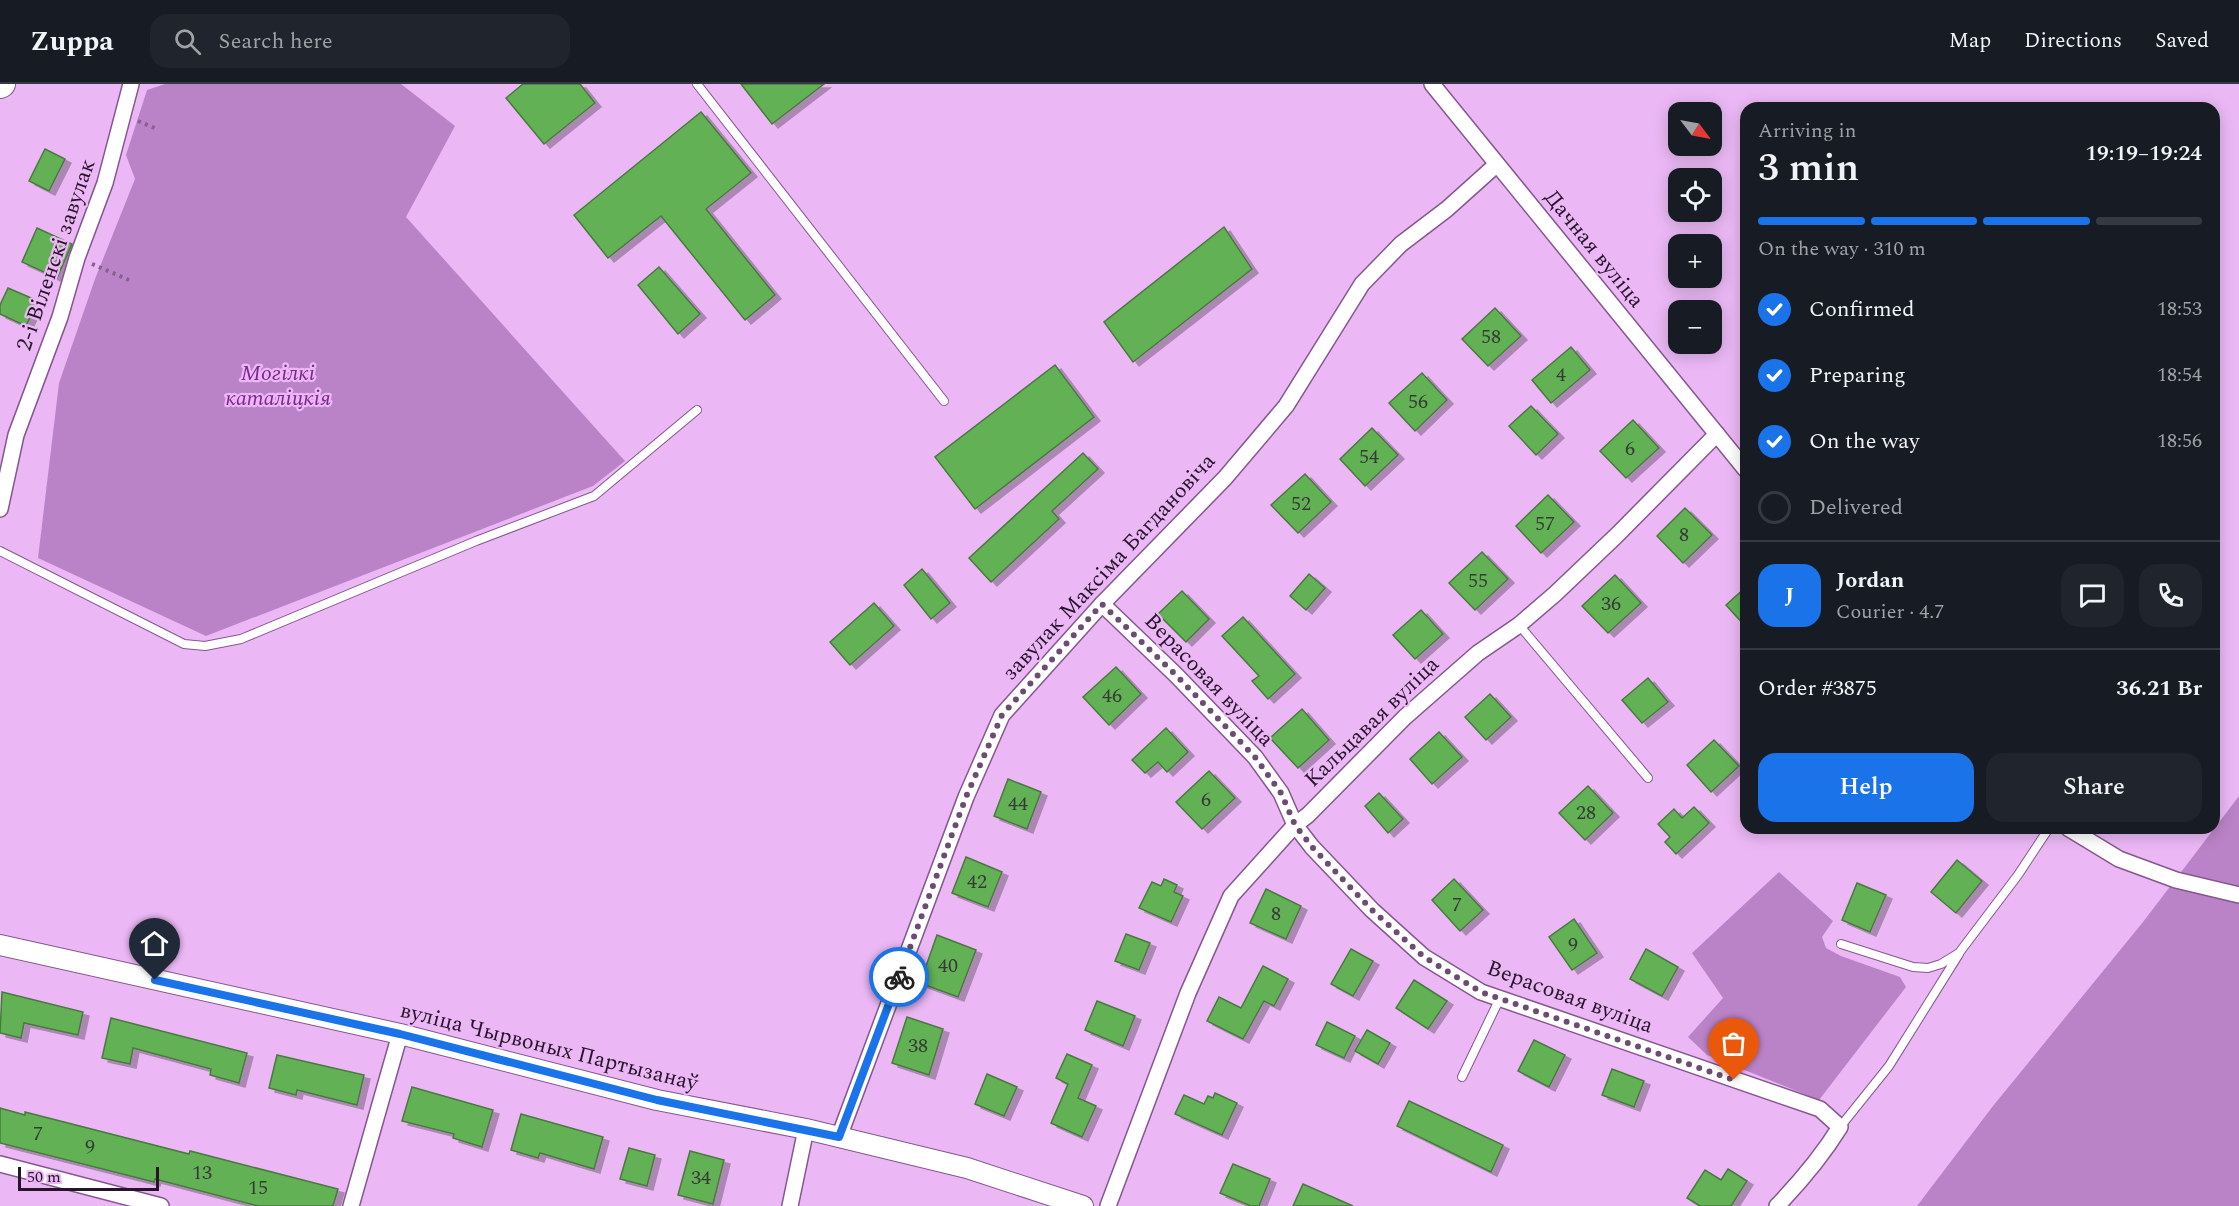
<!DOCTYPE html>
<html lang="en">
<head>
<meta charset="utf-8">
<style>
	body { margin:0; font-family:Spectral,serif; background:#20242c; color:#f1f3f6; height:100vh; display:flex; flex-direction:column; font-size:22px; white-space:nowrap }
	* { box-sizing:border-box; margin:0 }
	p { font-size:20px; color:#9ea1a6 }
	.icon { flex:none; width:33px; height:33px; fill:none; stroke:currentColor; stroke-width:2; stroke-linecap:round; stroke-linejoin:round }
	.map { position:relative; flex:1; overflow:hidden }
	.sheet { position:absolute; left:1740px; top:18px; width:480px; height:732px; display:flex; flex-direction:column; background:#171b24; border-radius:18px; box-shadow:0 3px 15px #0003 }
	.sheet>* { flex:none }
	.needle { width:39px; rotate:122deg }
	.fabs { position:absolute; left:1668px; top:18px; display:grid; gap:12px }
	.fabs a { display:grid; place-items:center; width:54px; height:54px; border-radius:12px; background:#171b24; box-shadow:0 3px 15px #0003; font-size:30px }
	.scale { position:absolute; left:18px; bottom:15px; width:141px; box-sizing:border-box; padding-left:6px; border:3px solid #27142b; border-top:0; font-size:16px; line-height:21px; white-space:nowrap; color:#27142b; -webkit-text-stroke:4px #ebb8f5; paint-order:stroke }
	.pin { position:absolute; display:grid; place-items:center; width:51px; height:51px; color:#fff; margin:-62px -26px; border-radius:50% 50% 50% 0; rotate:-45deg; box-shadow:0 0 6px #0007 }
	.pin .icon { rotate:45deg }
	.courier { position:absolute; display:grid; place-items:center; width:60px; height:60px; margin:-30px; border:4px solid #1a73e8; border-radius:50%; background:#fff; color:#222; box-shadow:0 2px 8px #0007 }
	.head em { font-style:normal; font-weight:600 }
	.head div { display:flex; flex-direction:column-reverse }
	.head { display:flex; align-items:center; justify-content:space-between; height:102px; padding:0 18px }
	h1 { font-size:39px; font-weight:600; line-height:45px }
	.bar { display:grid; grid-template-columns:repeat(4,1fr); gap:9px 6px; align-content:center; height:72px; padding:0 18px }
	.bar i { height:8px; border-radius:4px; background:#363941 }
	.bar .selected { background:#1a73e8 }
	.bar p { grid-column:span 4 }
	.line { display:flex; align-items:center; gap:15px; padding:0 18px; border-top:2px solid #363941 }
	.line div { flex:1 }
	.round { display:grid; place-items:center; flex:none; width:63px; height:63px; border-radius:18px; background:#20242c }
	ol { padding:0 18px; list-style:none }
	li { display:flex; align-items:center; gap:18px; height:66px }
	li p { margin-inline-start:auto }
	li .icon { padding:6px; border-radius:50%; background:#1a73e8; color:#fff; stroke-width:4 }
	li:last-child { color:#9ea1a6 }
	li i { width:33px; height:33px; border:3px solid #363941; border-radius:50% }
	.cta { display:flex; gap:12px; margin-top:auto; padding:12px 18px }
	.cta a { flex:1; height:69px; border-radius:18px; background:#1a73e8; color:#fff; font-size:24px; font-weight:600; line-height:69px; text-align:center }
	.cta a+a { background:#20242c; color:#f1f3f6 }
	header { display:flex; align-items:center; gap:36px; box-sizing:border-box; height:84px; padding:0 30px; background:#171b24; border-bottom:2px solid #363941 }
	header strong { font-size:28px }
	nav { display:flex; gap:33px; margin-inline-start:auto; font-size:21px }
	.search { width:420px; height:54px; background:#20242c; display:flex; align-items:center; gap:15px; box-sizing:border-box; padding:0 21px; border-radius:18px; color:#9ea1a6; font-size:22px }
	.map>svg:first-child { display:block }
</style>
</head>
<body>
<header>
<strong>Zuppa</strong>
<div class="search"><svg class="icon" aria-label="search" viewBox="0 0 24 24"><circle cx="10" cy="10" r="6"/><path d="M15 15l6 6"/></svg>Search here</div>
<nav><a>Map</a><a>Directions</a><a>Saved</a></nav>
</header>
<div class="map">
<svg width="2239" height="1122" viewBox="0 0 2239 1122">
	<defs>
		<filter id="shadow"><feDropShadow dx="6" dy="4" stdDeviation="0" flood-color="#0004"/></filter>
	</defs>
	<rect width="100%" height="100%" fill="#ebb8f5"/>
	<!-- green -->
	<g fill="#bb83c7">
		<path d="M165,0H401L455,42L406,133L625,377L593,402L206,552L38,474L59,299L95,195L135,95L126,71L147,6Z"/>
		<path d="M2239,712V1122H1917L1993,1022L2143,838Z"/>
		<path d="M1779,788L1833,837L1822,853L1826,864L1841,872L1900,893L1906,903L1819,1016L1707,971L1688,953L1723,914L1692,869Z"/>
	</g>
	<!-- building -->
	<g fill="#63b155" stroke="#4a7940" stroke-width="1.5" filter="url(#shadow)">
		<path d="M523,0H580L595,19L544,60L506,14Z"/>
		<path d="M741,0H824L772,40Z"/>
		<path d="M701,28L751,89L706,125L775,211L745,236L661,132L608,174L574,131Z"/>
		<path d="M45,65L65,75L49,107L29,97Z"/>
		<path d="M1224,143L1252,185L1133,278L1104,238Z"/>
		<path d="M37,144L72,160L57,194L22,178Z"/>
		<path d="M659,183L700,230L678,250L638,201Z"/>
		<path d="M8,204L38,217L26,242L0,230V221Z"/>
		<path d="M1495,224L1521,252L1488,282L1462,255Z"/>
		<path d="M1571,263L1590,286L1551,319L1532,296Z"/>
		<path d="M1055,281L1094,333L975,425L935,373Z"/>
		<path d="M1422,289L1447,316L1415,347L1389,319Z"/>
		<path d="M1531,322L1558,350L1536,371L1509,342Z"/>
		<path d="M1633,336L1659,364L1626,394L1600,367Z"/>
		<path d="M1372,344L1398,371L1365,402L1340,375Z"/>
		<path d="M1083,369L1098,385L1052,427L1059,435L991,498L969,474Z"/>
		<path d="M1305,390L1331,418L1298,449L1271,421Z"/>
		<path d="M1548,411L1574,438L1541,469L1516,442Z"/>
		<path d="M1685,424L1712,451L1683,479L1657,452Z"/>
		<path d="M1482,468L1508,495L1475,526L1449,499Z"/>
		<path d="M922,485L950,519L931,535L904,501Z"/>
		<path d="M1309,490L1325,504L1306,526L1290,512Z"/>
		<path d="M1615,491L1641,519L1608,549L1582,522Z"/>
		<path d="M1746,503V543L1726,521Z"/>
		<path d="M1182,507L1209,535L1186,558L1158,530Z"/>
		<path d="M874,519L894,542L850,581L830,558Z"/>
		<path d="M1421,526L1443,550L1415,575L1393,551Z"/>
		<path d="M1243,533L1295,590L1268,615L1252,597L1259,592L1222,552Z"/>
		<path d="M1116,583L1141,610L1109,641L1083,613Z"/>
		<path d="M1648,594L1668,618L1642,639L1622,616Z"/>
		<path d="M1490,610L1511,633L1486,656L1465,633Z"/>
		<path d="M1302,625L1329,656L1298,684L1270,654Z"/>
		<path d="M1166,644L1188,668L1167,688L1158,678L1145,689L1132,676Z"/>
		<path d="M1439,648L1462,673L1432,700L1410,675Z"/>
		<path d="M1714,656L1739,682L1711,708L1687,681Z"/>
		<path d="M1209,687L1235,714L1202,745L1176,718Z"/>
		<path d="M1008,695L1041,708L1027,745L994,732Z"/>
		<path d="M1588,702L1613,729L1585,756L1559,729Z"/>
		<path d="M1379,709L1403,735L1388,749L1365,722Z"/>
		<path d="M1694,723L1709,739L1676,770L1665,758L1670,753L1658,740L1674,725L1682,734Z"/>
		<path d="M966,773L1002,788L988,823L952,809Z"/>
		<path d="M1957,776L1982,797L1956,829L1931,808Z"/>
		<path d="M1164,795L1177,801L1174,808L1183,812L1171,838L1139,824L1152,798L1161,802Z"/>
		<path d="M1454,795L1483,826L1460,847L1432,816Z"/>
		<path d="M1857,799L1886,811L1870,848L1842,836Z"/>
		<path d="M1266,805L1301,822L1286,855L1250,839Z"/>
		<path d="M1574,835L1597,869L1572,886L1549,853Z"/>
		<path d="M1126,850L1150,859L1139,886L1115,877Z"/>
		<path d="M937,851L976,866L958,913L920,899Z"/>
		<path d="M1351,865L1373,877L1353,912L1331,900Z"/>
		<path d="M1646,865L1678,883L1662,912L1630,895Z"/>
		<path d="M1263,882L1288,895L1274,922L1264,917L1243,955L1207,937L1219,913L1241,924Z"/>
		<path d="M1414,896L1447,917L1428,945L1396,924Z"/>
		<path d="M2,908L83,928L78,951L24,939L21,954L0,949Z"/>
		<path d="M1097,917L1135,932L1123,962L1085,946Z"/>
		<path d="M907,933L943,945L929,991L892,979Z"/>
		<path d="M111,934L247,969L239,999L210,991L211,985L133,964L130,980L102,974Z"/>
		<path d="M1327,938L1355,952L1344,974L1316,961Z"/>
		<path d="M1367,946L1390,959L1378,980L1355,967Z"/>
		<path d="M1534,956L1565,971L1549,1003L1518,987Z"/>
		<path d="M1067,970L1092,981L1078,1014L1096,1022L1082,1053L1051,1039L1068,1000L1056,994Z"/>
		<path d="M277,971L364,991L357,1021L297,1006L296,1011L269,1004Z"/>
		<path d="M1612,985L1644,997L1634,1023L1602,1011Z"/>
		<path d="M987,990L1017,1003L1004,1032L975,1020Z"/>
		<path d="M412,1003L493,1026L482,1063L453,1054L454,1050L402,1037Z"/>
		<path d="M1215,1009L1237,1019L1222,1051L1175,1030L1184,1011L1204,1020L1208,1012L1213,1014Z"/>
		<path d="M1409,1017L1503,1061L1491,1088L1397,1042Z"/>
		<path d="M0,1024L25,1031V1028L189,1070L190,1067L338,1105L333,1122H258L155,1095L154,1098L0,1059Z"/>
		<path d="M521,1030L603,1053L594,1085L540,1069L538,1074L511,1066Z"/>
		<path d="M629,1064L655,1071L647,1102L620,1095Z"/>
		<path d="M690,1067L724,1076L713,1120L678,1111Z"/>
		<path d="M1233,1080L1270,1095L1259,1122H1251L1220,1109Z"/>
		<path d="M1728,1085L1747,1097L1731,1122H1700L1687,1114L1705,1086L1721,1096Z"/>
		<path d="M1303,1100L1353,1122H1293Z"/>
	</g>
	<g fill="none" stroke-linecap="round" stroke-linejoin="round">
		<defs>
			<g id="service">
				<path d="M697,0L944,317"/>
				<path d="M0,467L184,560L205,562L241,555L476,457L594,412L697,326"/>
				<path d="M1519,541L1648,694"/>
				<path d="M1841,860L1913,883L1928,884L1941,880L1959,869L2018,791L2049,744"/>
				<path d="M1462,993L1500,914"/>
				<path d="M1840,1043L1889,982L1959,870"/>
			</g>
			<g id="minor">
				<path d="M1432,0L1746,386"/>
				<path d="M0,425L16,351L60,233L77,174L105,99L131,0"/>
				<path d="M1102,520L1176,591L1255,673L1281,709L1295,741L1312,763L1372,826L1424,873L1481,908L1820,1025L1840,1043C1822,1072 1801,1097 1777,1122"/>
				<path d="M2068,744L2119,775L2176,796L2239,811"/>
				<path d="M839,1053L966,713L1002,631L1102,520L1225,394L1286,322L1362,200L1401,160L1447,125L1496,81"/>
				<path d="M0,1080L161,1122"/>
				<path d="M351,1122L400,950"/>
				<path d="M790,1122L806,1045"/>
				<path d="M1108,1122L1188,909L1231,812L1295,741L1308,731L1405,633L1478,569L1519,541L1555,510L1617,451L1717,350"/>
			</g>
			<path id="tertiary" d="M0,861L400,950L657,1016L806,1045L967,1084L1083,1122"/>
			<path id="trunk" d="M0,1L2,0"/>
		</defs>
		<!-- service casing -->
		<use href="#service" stroke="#85578f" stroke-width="10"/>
		<!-- minor casing -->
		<use href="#minor" stroke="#85578f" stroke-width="18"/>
		<!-- tertiary casing -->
		<use href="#tertiary" stroke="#85578f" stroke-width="22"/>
		<!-- trunk casing -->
		<use href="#trunk" stroke="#85578f" stroke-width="28"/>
		<!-- path -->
		<g stroke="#85638c" stroke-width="4" stroke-dasharray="3 4.5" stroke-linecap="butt">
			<path d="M138,37L157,45"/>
			<path d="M92,180L129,196"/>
		</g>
		<!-- service -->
		<use href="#service" stroke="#fff" stroke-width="8"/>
		<!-- minor -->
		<use href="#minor" stroke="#fff" stroke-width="15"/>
		<!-- tertiary -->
		<use href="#tertiary" stroke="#fff" stroke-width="20"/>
		<!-- trunk -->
		<use href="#trunk" stroke="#fff" stroke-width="26"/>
	</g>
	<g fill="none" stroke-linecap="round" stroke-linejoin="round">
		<!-- done -->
		<path stroke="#6c4d72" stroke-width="6" stroke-dasharray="0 10.8" d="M899,893L966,713L1002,631L1102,520L1176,591L1255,673L1281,709L1295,741L1312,763L1372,826L1424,873L1481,908L1734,996"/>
		<!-- route -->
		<path stroke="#1a73e8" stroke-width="8" d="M155,896L400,950L657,1016L839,1053L899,893"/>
	</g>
	<g text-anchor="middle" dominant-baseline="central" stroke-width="4.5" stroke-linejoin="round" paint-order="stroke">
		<!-- number labels -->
		<g font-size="20" fill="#363b36">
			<text x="1491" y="253">58</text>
			<text x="1561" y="291">4</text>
			<text x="1418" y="318">56</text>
			<text x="1630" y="365">6</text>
			<text x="1369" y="373">54</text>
			<text x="1301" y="420">52</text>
			<text x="1545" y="440">57</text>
			<text x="1684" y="451">8</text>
			<text x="1478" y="497">55</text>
			<text x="1611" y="520">36</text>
			<text x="1112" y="612">46</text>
			<text x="1206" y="716">6</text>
			<text x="1018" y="720">44</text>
			<text x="1586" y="729">28</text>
			<text x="977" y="798">42</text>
			<text x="1457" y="821">7</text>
			<text x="1276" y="830">8</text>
			<text x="1573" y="861">9</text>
			<text x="948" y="882">40</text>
			<text x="918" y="962">38</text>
			<text x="38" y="1050">7</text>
			<text x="90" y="1063">9</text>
			<text x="202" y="1089">13</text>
			<text x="701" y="1094">34</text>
			<text x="258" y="1104">15</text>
		</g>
		<!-- street labels -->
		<g font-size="22" fill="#27142b" stroke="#ebb8f5">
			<text transform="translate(1594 165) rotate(51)">Дачная вуліца</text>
			<text transform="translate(56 171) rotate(-71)">2-і Віленскі завулак</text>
			<text transform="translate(1109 483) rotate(-47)">завулак Максіма Багдановіча</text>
			<text transform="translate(1209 596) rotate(46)">Верасовая вуліца</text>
			<text transform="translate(1372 638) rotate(-44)">Кальцавая вуліца</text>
			<text transform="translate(1570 913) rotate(20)">Верасовая вуліца</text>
			<text transform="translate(549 963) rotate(14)">вуліца Чырвоных Партызанаў</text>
		</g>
		<!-- park labels -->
		<g font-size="22" font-style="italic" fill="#7f2591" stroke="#ebb8f5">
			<text x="278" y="289">Могілкі<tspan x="278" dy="25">каталіцкія</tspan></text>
		</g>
	</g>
</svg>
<div class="fabs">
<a><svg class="needle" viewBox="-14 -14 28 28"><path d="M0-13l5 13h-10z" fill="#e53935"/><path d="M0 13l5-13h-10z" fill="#9ea1a6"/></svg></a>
<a><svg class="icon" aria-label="locate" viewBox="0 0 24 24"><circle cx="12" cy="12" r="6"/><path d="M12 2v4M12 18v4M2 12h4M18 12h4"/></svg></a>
<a>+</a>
<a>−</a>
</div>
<div class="scale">50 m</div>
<div class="pin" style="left:1734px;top:996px;background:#ea580c"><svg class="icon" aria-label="bag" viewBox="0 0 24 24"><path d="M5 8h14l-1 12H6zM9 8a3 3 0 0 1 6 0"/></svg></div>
<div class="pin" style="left:155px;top:896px;background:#1f2937"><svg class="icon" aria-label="home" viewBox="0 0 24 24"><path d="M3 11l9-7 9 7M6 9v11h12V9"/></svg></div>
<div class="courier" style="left:899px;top:893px"><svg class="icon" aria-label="bike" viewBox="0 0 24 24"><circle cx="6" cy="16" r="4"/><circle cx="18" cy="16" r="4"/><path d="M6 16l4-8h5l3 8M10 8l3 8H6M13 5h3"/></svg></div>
<section class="sheet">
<div class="head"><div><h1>3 min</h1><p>Arriving in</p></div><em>19:19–19:24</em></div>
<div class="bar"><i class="selected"></i><i class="selected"></i><i class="selected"></i><i></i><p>On the way · 310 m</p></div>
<ol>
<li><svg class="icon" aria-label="check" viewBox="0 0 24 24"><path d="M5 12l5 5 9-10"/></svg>Confirmed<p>18:53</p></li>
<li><svg class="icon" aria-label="check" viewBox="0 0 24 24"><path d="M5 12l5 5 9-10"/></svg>Preparing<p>18:54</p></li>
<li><svg class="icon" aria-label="check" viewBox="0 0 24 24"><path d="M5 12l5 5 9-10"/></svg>On the way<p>18:56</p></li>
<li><i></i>Delivered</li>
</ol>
<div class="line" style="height:108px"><b class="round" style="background:#1a73e8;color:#fff">J</b><div><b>Jordan</b><p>Courier · 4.7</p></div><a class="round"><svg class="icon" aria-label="chat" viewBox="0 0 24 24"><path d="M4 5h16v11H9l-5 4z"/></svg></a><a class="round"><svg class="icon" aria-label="phone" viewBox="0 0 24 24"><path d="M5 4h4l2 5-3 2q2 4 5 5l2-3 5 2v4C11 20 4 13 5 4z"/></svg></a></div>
<div class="line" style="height:78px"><div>Order #3875</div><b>36.21 Br</b></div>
<div class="cta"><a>Help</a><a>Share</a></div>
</section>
</div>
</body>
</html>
